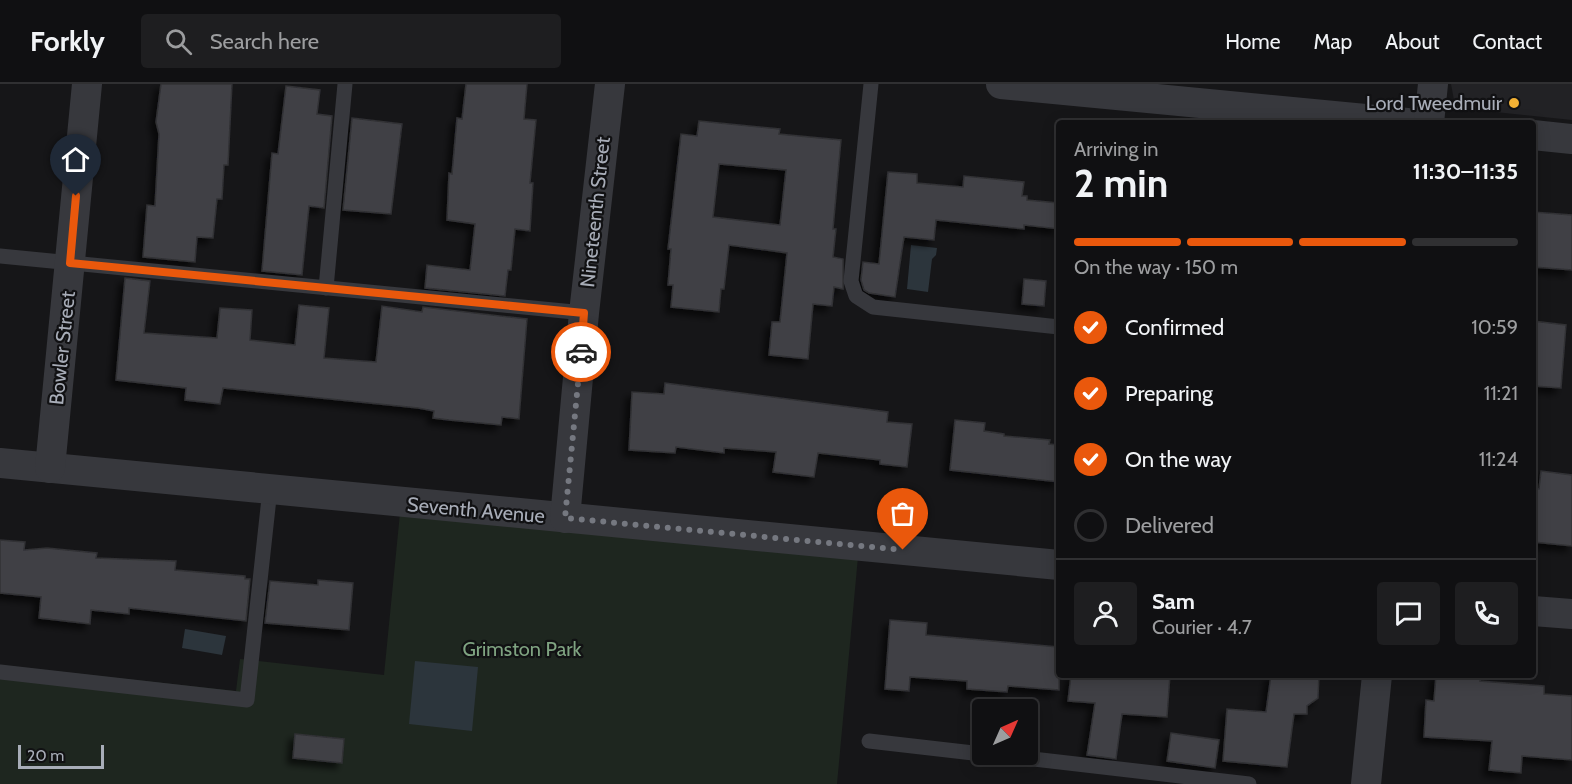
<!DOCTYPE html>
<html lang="en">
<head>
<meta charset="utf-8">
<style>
	body { margin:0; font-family:Cabin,sans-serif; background:#1e1e20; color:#f1f3f6; height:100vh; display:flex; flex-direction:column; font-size:22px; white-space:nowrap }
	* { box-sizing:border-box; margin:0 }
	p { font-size:20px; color:#9c9d9f }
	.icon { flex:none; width:33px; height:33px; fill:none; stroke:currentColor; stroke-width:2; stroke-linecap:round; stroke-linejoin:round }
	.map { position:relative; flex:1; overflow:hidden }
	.sheet { position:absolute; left:1056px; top:36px; width:480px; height:558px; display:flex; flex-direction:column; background:#101012; border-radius:6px; box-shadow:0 3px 15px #0003,0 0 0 2px #303032 }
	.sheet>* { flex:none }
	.needle { width:39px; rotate:45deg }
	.fabs { position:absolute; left:972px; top:615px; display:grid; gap:12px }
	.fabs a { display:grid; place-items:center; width:66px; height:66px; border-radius:6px; background:#101012; box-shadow:0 3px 15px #0003,0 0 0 2px #303032; font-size:30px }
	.scale { position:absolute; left:18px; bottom:15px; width:86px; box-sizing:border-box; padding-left:6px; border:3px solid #a8adb8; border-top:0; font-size:16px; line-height:21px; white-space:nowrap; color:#a8adb8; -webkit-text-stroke:4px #111113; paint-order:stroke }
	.pin { position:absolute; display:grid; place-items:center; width:51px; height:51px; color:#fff; margin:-62px -26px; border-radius:50% 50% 50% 0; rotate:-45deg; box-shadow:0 0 6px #0007 }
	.pin .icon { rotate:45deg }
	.courier { position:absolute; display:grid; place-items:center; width:60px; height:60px; margin:-30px; border:4px solid #ea580c; border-radius:50%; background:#fff; color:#222; box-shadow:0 2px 8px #0007 }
	.headline em { font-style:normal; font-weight:700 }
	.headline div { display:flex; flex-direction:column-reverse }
	.headline { display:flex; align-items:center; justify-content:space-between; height:102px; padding:0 18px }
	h1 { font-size:39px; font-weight:700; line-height:45px }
	.bar { display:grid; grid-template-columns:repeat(4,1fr); gap:9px 6px; align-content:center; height:72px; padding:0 18px }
	.bar i { height:8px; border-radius:4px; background:#303032 }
	.bar .selected { background:#ea580c }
	.bar p { grid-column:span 4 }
	.line { display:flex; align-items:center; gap:15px; padding:0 18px; border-top:2px solid #303032 }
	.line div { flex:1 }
	.round { display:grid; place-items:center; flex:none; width:63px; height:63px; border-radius:6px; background:#1e1e20 }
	ol { padding:0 18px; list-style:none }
	li { display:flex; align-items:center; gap:18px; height:66px }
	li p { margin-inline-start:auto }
	li .icon { padding:6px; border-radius:50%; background:#ea580c; color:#fff; stroke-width:4 }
	li:last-child { color:#9c9d9f }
	li i { width:33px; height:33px; border:3px solid #303032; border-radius:50% }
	header { display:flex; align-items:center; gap:36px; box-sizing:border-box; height:84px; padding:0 30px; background:#101012; border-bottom:2px solid #303032 }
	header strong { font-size:28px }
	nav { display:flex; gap:33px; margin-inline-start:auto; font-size:21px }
	.search { width:420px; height:54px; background:#1e1e20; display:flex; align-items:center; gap:15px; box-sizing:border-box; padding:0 21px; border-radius:6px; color:#9c9d9f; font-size:22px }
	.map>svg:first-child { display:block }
</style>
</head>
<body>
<header>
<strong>Forkly</strong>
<div class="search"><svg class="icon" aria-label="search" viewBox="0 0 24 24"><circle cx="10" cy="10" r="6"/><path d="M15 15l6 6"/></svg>Search here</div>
<nav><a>Home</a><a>Map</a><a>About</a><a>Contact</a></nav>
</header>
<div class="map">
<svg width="1572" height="700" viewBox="0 0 1572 700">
	<defs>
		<filter id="shadow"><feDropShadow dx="-5.5" dy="5.5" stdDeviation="3" flood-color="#0009"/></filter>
	</defs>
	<rect width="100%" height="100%" fill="#161618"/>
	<!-- built -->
	<path fill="#222225" d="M1451,0H1572V36L1467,25L1454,16Z"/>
	<!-- green -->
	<path fill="#1e261f" d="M401,419L859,462L837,700H0V581L236,607L240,575L384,591Z"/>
	<!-- water -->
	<g fill="#2c353c">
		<path d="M911,161L937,164L936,171L932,175L928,208L907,205Z"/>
		<path d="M185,545L226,552L222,571L182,564Z"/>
		<path d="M415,577L478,583L472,647L409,640Z"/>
	</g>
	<!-- building -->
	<g fill="#404145" stroke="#303034" stroke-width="1.5" fill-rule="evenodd" filter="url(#shadow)">
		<path d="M161,0H232L228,81H224L222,115H217L213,154L197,153L195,178L143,173L147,121L155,122L159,50L156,38Z"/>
		<path d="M466,0H527L524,35L536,36L530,99H533L530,147L515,145L511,186H508L505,212L425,204L427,181L470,186L475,140L447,136L449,89L452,90L457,34L462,35Z"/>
		<path d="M286,2L320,6L317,30L332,32L324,124L309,122L302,191L262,187L272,69L278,70Z"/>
		<path d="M352,34L402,40L391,130L343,126Z"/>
		<path d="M699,37L780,45L779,50L841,56L833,145H836L833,173L843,175V205L834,203L832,222L813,220L808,275L769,271L772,238H780L787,169L729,161L724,205H721L719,228L671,223L673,201H668L671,165H668L681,50L697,52ZM719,80L786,86L780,141L713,133Z"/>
		<path d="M888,88L917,90V99L963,103L964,92L1024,98L1022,112H1027V116L1059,119V145L1024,141V145L936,136L934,156L904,153L895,213L869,209L864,206L861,196L863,178L879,180Z"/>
		<path d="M1533,128L1572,131V186L1533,183Z"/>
		<path d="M125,194L150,197L144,249L217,254L220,224L252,226L250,256L295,261L299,221L329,224L324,274L376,278L382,222L422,228L423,223L527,235L519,335L502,333L501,341L449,336L433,334L434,327L418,324L223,304L220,320L185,316L186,304L116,296Z"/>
		<path d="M1024,195L1046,197L1044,222L1022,220Z"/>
		<path d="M1533,237L1566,241L1561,304L1533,302Z"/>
		<path d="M665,299L888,328L887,338L912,340L907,383L880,380V376L818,369L814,393L773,388L776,368L724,364V369L676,363L675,369L629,366L632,308L664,310Z"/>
		<path d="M955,336L985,339L984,347L1004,350V352L1050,356L1049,360L1059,361V398L950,386Z"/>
		<path d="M1541,387L1572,391V462L1533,458V404L1539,405Z"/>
		<path d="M0,456L25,458L24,466L47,464L97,469L96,474L176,477L175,486L245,492V495H250L246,537L129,524V530L91,526L90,540L39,534L41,513L0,509Z"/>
		<path d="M318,496L353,499L349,546L265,539L270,497L318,501Z"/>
		<path d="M890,536L927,539L926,551L1059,563V606L1008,602L1007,608L967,605V597L910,593L909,607L885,605Z"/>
		<path d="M1071,591H1170L1167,633L1122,630L1116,675L1087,671L1095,619L1068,617Z"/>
		<path d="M1271,591H1319L1318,614L1307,622V630H1294L1287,683L1223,677L1227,625L1266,628Z"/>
		<path d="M1436,591H1465L1481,594L1480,597L1544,602V610L1572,612V676L1522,672L1521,689L1489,686L1492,657L1424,653L1426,616L1434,617Z"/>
		<path d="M1171,649L1219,656L1215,684L1167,677Z"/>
		<path d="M295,650L344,655L342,679L293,674Z"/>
	</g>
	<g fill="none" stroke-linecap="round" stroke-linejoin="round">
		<!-- lane -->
		<g stroke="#37383d" stroke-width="15">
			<path d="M871,0L851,197L856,212L873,223L1059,243"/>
			<path d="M0,172L584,229"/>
			<path d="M326,204L345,0"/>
			<path d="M0,588L247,616L270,405"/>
			<path d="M869,657L982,670"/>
			<path d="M990,670L1249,700"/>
		</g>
		<!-- street -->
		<g stroke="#37383d" stroke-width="30">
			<path d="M1001,0L1407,39"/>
			<path d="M1429,39L1433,0"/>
			<path d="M1533,51L1572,55"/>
			<path d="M0,379L1059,481"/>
			<path d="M50,384L87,0"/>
			<path d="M565,434L584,229L610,0"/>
			<path d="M1533,527L1572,530"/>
			<path d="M1366,700L1377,591"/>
		</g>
	</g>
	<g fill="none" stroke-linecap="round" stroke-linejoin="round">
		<!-- done -->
		<path stroke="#757880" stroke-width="6" stroke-dasharray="0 10.8" d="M581,268L565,434L903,466"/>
		<!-- route -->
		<path stroke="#ea580c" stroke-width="8" d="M76,112L70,179L584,229L581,268"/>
	</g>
	<!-- markers -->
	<circle fill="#f2b134" stroke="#111113" stroke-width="2" cx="1514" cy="19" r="6"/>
	<g text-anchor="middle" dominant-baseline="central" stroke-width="4.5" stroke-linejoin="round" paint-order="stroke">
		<!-- poi labels -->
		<g font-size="20" fill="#a8adb8" stroke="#111113" text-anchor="end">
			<text x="1502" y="19">Lord Tweedmuir</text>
		</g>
		<!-- street labels -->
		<g font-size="20" fill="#a8adb8" stroke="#111113">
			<text transform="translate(595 128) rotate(-84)">Nineteenth Street</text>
			<text transform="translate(62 264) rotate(-84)">Bowler Street</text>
			<text transform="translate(476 426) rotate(5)">Seventh Avenue</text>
		</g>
		<!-- park labels -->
		<g font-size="20" fill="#7fa381" stroke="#111113">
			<text x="522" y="565">Grimston Park</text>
		</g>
	</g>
</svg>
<div class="fabs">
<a><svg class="needle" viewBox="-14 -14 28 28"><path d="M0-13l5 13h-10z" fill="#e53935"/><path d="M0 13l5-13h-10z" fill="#9c9d9f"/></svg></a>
</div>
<div class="scale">20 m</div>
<div class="pin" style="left:903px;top:466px;background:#ea580c"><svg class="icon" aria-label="bag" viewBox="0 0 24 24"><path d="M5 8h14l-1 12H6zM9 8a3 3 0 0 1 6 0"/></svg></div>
<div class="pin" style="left:76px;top:112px;background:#1f2937"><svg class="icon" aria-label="home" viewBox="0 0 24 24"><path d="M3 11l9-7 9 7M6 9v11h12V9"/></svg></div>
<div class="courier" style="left:581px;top:268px"><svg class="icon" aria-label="car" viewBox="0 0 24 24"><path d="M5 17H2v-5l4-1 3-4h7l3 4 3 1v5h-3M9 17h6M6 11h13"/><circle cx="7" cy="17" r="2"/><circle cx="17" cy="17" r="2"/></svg></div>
<section class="sheet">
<div class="headline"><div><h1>2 min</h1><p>Arriving in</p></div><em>11:30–11:35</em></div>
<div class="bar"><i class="selected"></i><i class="selected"></i><i class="selected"></i><i></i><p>On the way · 150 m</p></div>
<ol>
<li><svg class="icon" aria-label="check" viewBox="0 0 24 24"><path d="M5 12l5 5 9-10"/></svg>Confirmed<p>10:59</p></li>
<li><svg class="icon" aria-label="check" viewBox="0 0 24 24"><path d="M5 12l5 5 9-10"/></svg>Preparing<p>11:21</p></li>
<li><svg class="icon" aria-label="check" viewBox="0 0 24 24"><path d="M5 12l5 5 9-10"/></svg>On the way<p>11:24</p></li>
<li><i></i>Delivered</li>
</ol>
<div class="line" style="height:108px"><a class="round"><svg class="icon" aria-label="person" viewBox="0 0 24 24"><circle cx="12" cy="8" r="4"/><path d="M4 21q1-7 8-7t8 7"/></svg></a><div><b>Sam</b><p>Courier · 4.7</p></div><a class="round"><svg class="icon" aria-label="chat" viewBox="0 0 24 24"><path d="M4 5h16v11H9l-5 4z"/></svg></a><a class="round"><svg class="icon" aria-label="phone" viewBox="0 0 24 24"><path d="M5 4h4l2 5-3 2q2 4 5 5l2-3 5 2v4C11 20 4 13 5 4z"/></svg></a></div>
</section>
</div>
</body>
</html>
